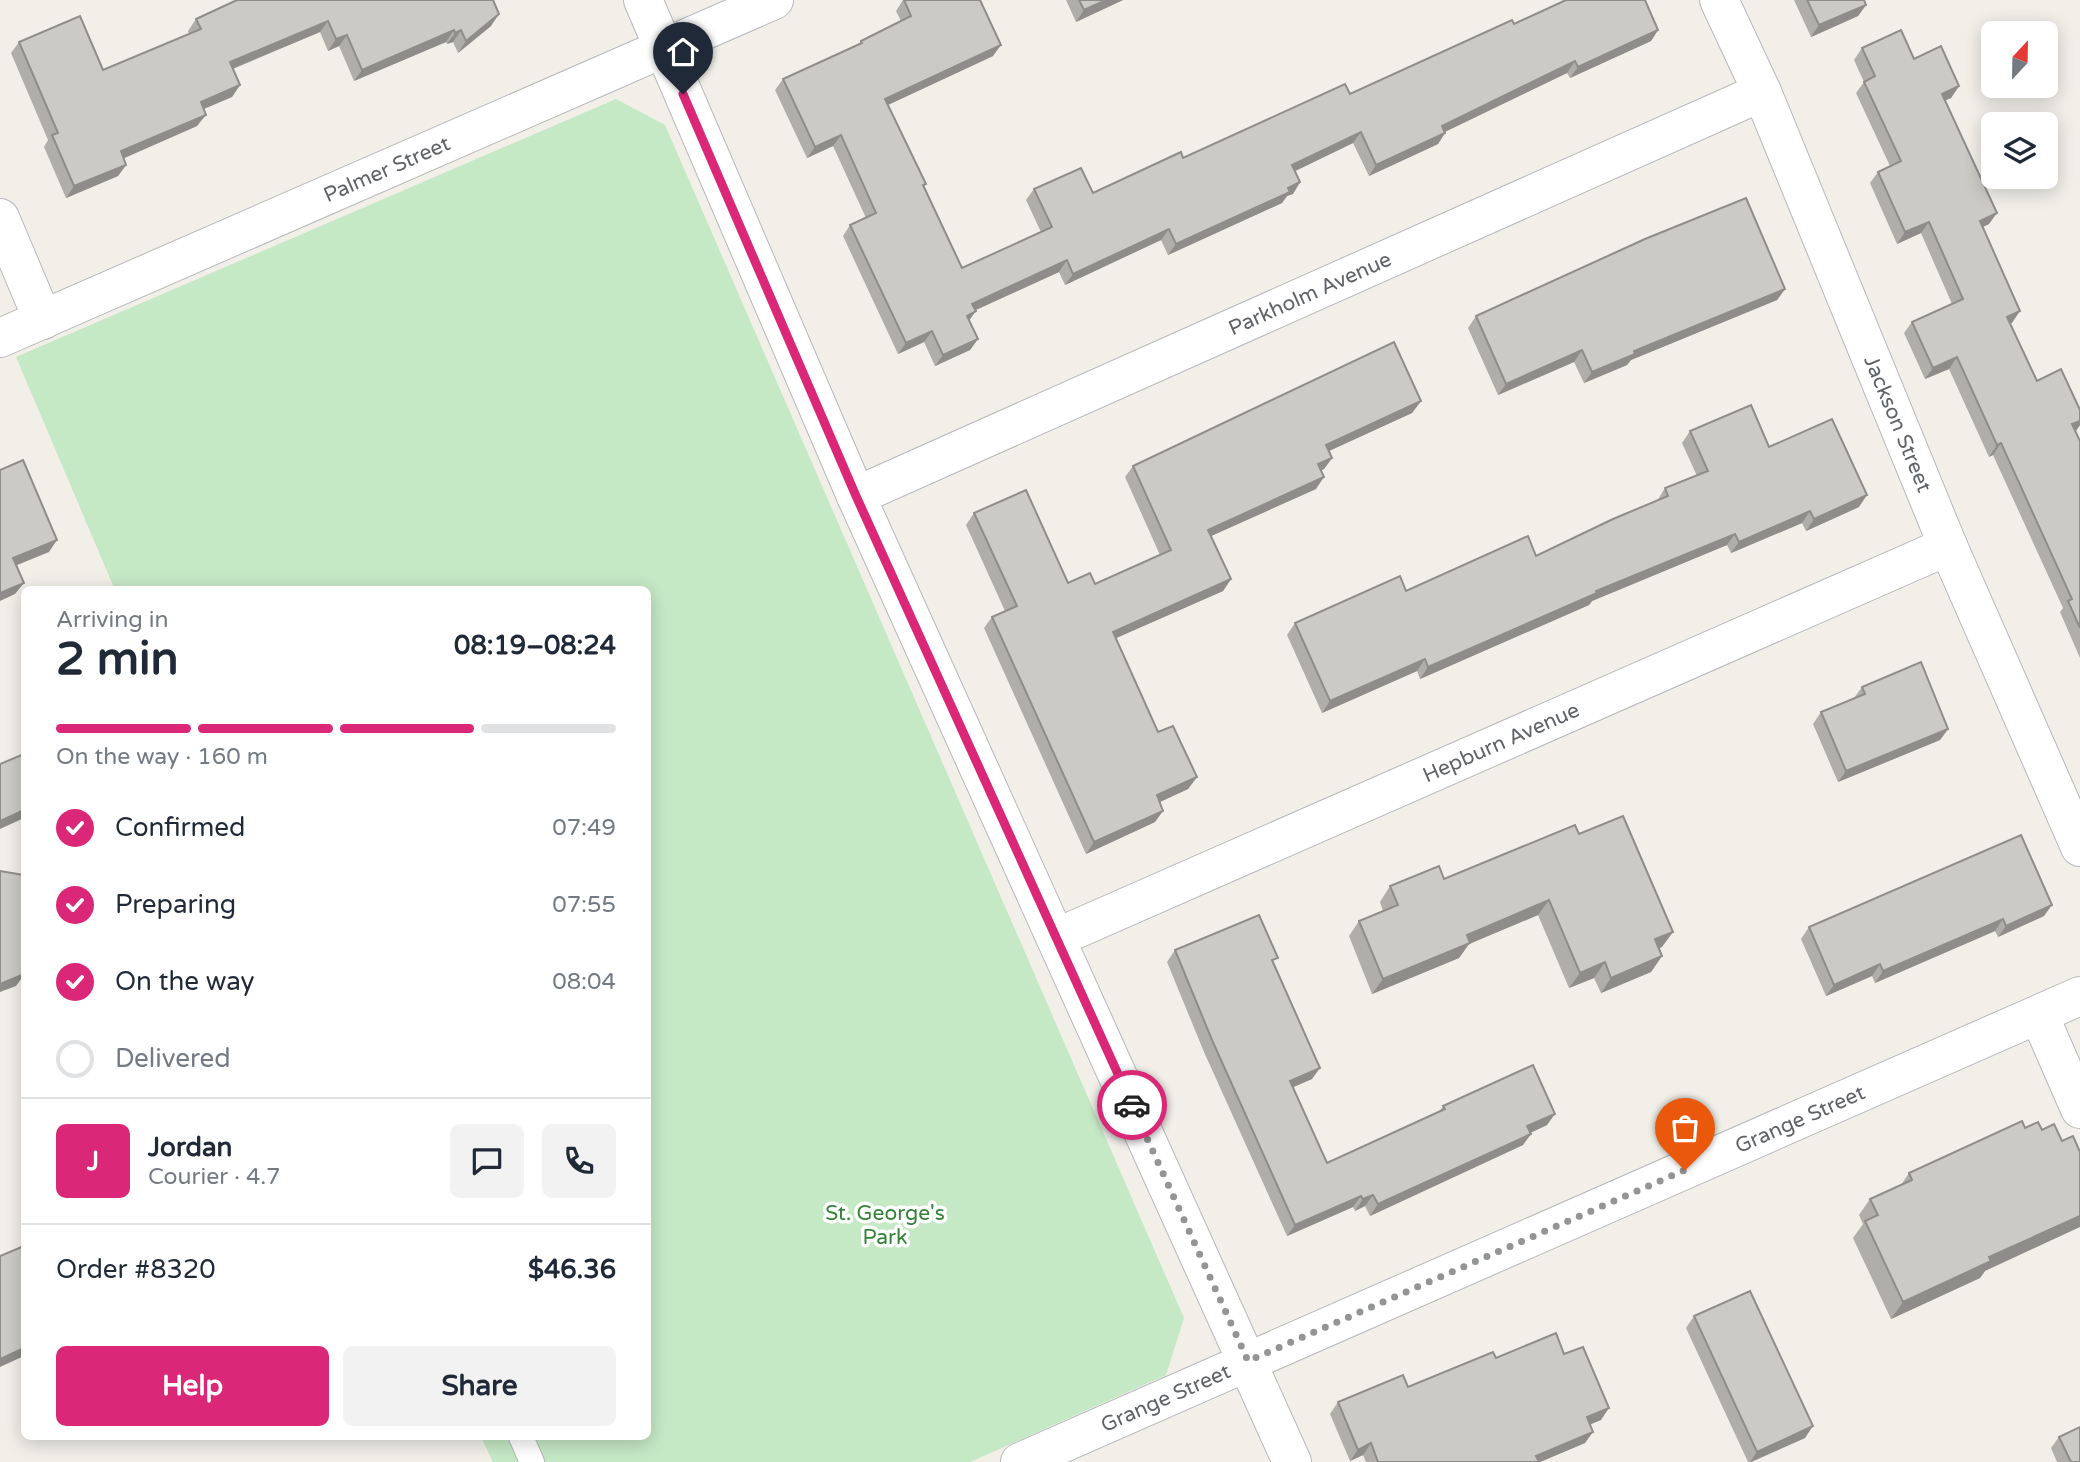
<!DOCTYPE html>
<html lang="en">
<head>
<meta charset="utf-8">
<style>
	body { margin:0; font-family:"Varela Round",sans-serif; background:#f2f2f3; color:#1f2937; height:100vh; display:flex; flex-direction:column; font-size:26px; white-space:nowrap }
	* { box-sizing:border-box; margin:0 }
	p { font-size:23px; color:#747a83 }
	.icon { flex:none; width:38px; height:38px; fill:none; stroke:currentColor; stroke-width:2; stroke-linecap:round; stroke-linejoin:round }
	.map { position:relative; flex:1; overflow:hidden }
	.details { position:absolute; left:21px; top:586px; width:630px; height:854px; display:flex; flex-direction:column; background:#fff; border-radius:10px; box-shadow:0 4px 18px #0003 }
	.details>* { flex:none }
	.needle { width:46px; rotate:22deg }
	.buttons { position:absolute; left:1981px; top:21px; display:grid; gap:14px }
	.buttons a { display:grid; place-items:center; width:77px; height:77px; border-radius:10px; background:#fff; box-shadow:0 4px 18px #0003; font-size:35px }
	.pin { position:absolute; display:grid; place-items:center; width:60px; height:60px; color:#fff; margin:-72px -30px; border-radius:50% 50% 50% 0; rotate:-45deg; box-shadow:0 0 7px #0007 }
	.pin .icon { rotate:45deg }
	.courier { position:absolute; display:grid; place-items:center; width:70px; height:70px; margin:-35px; border:5px solid #db2777; border-radius:50%; background:#fff; color:#222; box-shadow:0 2px 9px #0007 }
	.summary em { font-style:normal; font-weight:700 }
	.summary div { display:flex; flex-direction:column-reverse }
	.summary { display:flex; align-items:center; justify-content:space-between; height:119px; padding:0 35px }
	h1 { font-size:46px; font-weight:700; line-height:52px }
	.bar { display:grid; grid-template-columns:repeat(4,1fr); gap:10px 7px; align-content:center; height:84px; padding:0 35px }
	.bar i { height:9px; border-radius:5px; background:#e0e1e3 }
	.bar .selected { background:#db2777 }
	.bar p { grid-column:span 4 }
	.line { display:flex; align-items:center; gap:18px; padding:0 35px; border-top:2px solid #e0e1e3 }
	.line div { flex:1 }
	.round { display:grid; place-items:center; flex:none; width:74px; height:74px; border-radius:10px; background:#f2f2f3 }
	ol { padding:0 35px; list-style:none }
	li { display:flex; align-items:center; gap:21px; height:77px }
	li p { margin-inline-start:auto }
	li .icon { padding:7px; border-radius:50%; background:#db2777; color:#fff; stroke-width:4 }
	li:last-child { color:#747a83 }
	li i { width:38px; height:38px; border:4px solid #e0e1e3; border-radius:50% }
	.action { display:flex; gap:14px; margin-top:auto; padding:14px 35px }
	.action a { flex:1; height:80px; border-radius:10px; background:#db2777; color:#fff; font-size:28px; font-weight:700; line-height:80px; text-align:center }
	.action a+a { background:#f2f2f3; color:#1f2937 }
	.map>svg:first-child { display:block }
</style>
</head>
<body>
<div class="map">
<svg width="2080" height="1462" viewBox="0 0 2080 1462">
	<rect width="100%" height="100%" fill="#f1efe8"/>
	<!-- green -->
	<path fill="#c5e8c5" d="M616,99L665,125L1184,1318L1166,1375L970,1462H493L481,1437H648V590H115L16,357Z"/>
	<g fill="none" stroke-linecap="round" stroke-linejoin="round">
		<defs>
			<path id="service" d="M521,1437L532,1462"/>
			<g id="minor">
				<path d="M643,0L856,496L1292,1462"/>
				<path id="s1" d="M1719,0L1762,92L1948,546L2080,847"/>
				<path d="M0,218L43,320"/>
				<path id="s2" d="M0,338L774,0"/>
				<path id="s3" d="M856,496L1762,92"/>
				<path id="s4" d="M1056,938L1948,546"/>
				<path d="M2039,1015L2080,1109"/>
				<path id="s5" d="M1020,1462L2080,996"/>
			</g>
		</defs>
		<!-- service casing -->
		<use href="#service" stroke="#b5b8bc" stroke-width="26"/>
		<!-- minor casing -->
		<use href="#minor" stroke="#b5b8bc" stroke-width="40"/>
		<!-- service -->
		<use href="#service" stroke="#fff" stroke-width="24"/>
		<!-- minor -->
		<use href="#minor" stroke="#fff" stroke-width="38"/>
	</g>
	<!-- wall -->
	<g fill="#afaea9">
		<path d="M903,0L993,56L888,105L926,184L924,187L962,268L1041,232L1026,200L1034,189L1093,193L1350,94L1514,24L1658,30L1651,41L1570,78L1567,73L1445,132V133L1438,144L1369,176L1353,143L1295,171L1300,182L1293,194L1287,196L1282,203L1168,255L1161,240L1065,285L1059,272L975,310L969,320L978,339L970,350L935,366L924,342L898,354L843,236L850,225L866,218L833,146L807,158L775,90L783,79L858,44L861,41L901,21L896,11Z"/>
		<path d="M1066,0H1123L1076,22Z"/>
		<path d="M1794,0H1864L1866,5L1858,16L1811,37Z"/>
		<path d="M223,6L491,26L458,53L453,42L447,44L446,42L354,81L339,46L328,51L320,32L233,69L240,85L232,97L203,109L197,126L124,158L126,165L118,176L66,198L44,147L48,140L11,53L19,42L103,70L189,34L188,31L196,19Z"/>
		<path d="M1862,48L1914,59L1959,86L1951,98L1945,100L1989,224L1983,227L2012,323L2010,324L2037,381L2080,410V425L2075,431L2080,441V658L2060,612L2063,608L1993,455L1989,457L1949,369L1925,379L1904,333L1912,322L1952,304L1921,233L1897,244L1870,183L1878,172L1890,166L1856,93L1864,82L1854,60Z"/>
		<path d="M1785,289L1777,300L1631,360L1627,365L1584,383L1574,362L1498,395L1468,328L1476,316Z"/>
		<path d="M1421,401L1412,413L1329,451L1332,458L1324,469L1321,470L1316,489L1211,536L1231,579L1223,591L1116,638L1158,732L1197,777L1188,789L1160,802L1155,822L1086,854L984,628L992,617L1005,611L966,525L974,513L1068,583L1095,584L1160,555L1125,477L1133,466Z"/>
		<path d="M1690,431L1769,447L1859,507L1806,531L1802,523L1731,553L1727,545L1592,601L1589,605L1420,679L1417,671L1322,713L1287,635L1295,623L1406,591L1536,556L1657,501L1665,488L1697,476L1682,443Z"/>
		<path d="M1862,687L1948,729L1940,740L1838,782L1813,724L1821,712L1854,698Z"/>
		<path d="M1579,834L1662,947L1659,948L1662,956L1651,972L1601,993L1594,978L1569,988L1538,915L1469,944L1459,958L1372,994L1349,936L1359,921L1383,911L1380,902L1390,886L1444,879Z"/>
		<path d="M2044,916L1998,937L1995,931L1875,983L1872,976L1826,996L1801,939L1809,927Z"/>
		<path d="M1175,950L1273,964L1312,1079L1293,1087L1327,1163L1439,1112L1443,1106L1547,1125L1530,1133L1523,1145L1370,1216L1365,1206L1355,1211L1353,1207L1287,1236L1204,1052L1167,962Z"/>
		<path d="M1909,1173L1985,1271L1980,1278L1891,1319L1853,1238L1863,1224L1859,1215L1870,1199L1901,1185Z"/>
		<path d="M1694,1316L1805,1438L1752,1462H1748L1686,1328Z"/>
		<path d="M1564,1354L1601,1420L1590,1424L1585,1443L1540,1462H1366L1363,1455L1350,1461L1330,1414L1338,1402L1408,1387L1496,1358Z"/>
		<path d="M2059,1437L2080,1462H2057L2051,1448Z"/>
	</g>
	<!-- shaded-wall -->
	<g fill="#8f8d8a">
		<path d="M1106,0H1123L1076,22L1084,10Z"/>
		<path d="M1866,5L1858,16L1811,37L1819,25Z"/>
		<path d="M499,14L491,26L458,53L466,41Z"/>
		<path d="M328,21L320,32L222,73L230,62Z"/>
		<path d="M454,30L446,42L354,81L362,70Z"/>
		<path d="M461,30L453,42L447,44L455,33Z"/>
		<path d="M1658,30L1651,41L1570,78L1578,67Z"/>
		<path d="M347,35L339,46L328,51L336,39Z"/>
		<path d="M1001,45L993,56L877,110L885,99Z"/>
		<path d="M1575,61L1567,73L1434,137L1442,126Z"/>
		<path d="M240,85L232,97L192,114L201,102Z"/>
		<path d="M1959,86L1951,98L1934,105L1942,94Z"/>
		<path d="M206,115L197,126L113,163L121,151Z"/>
		<path d="M1361,132L1353,143L1285,176L1292,165Z"/>
		<path d="M1445,133L1438,144L1369,176L1376,165Z"/>
		<path d="M841,135L833,146L807,158L815,147Z"/>
		<path d="M126,165L118,176L66,198L74,186Z"/>
		<path d="M1300,182L1293,194L1287,196L1282,203L1168,255L1176,244Z"/>
		<path d="M1997,213L1989,224L1972,232L1980,221Z"/>
		<path d="M1929,222L1921,233L1897,244L1905,232Z"/>
		<path d="M1169,229L1161,240L1065,285L1073,274Z"/>
		<path d="M1067,260L1059,272L965,315L972,304Z"/>
		<path d="M1785,289L1777,300L1631,360L1627,365L1584,383L1592,372L1634,351Z"/>
		<path d="M976,311L968,322L967,316Z"/>
		<path d="M2020,311L2012,323L1999,329L2007,317Z"/>
		<path d="M932,331L924,342L898,354L906,343Z"/>
		<path d="M978,339L970,350L935,366L943,355Z"/>
		<path d="M1582,350L1574,362L1498,395L1506,384Z"/>
		<path d="M1957,357L1949,369L1925,379L1933,368Z"/>
		<path d="M1421,401L1412,413L1318,456L1326,445Z"/>
		<path d="M2080,421V425L2076,431L2064,436L2072,424Z"/>
		<path d="M2001,443L1993,455L1989,457L1997,445Z"/>
		<path d="M1332,458L1324,469L1310,476L1318,464Z"/>
		<path d="M1324,477L1316,489L1200,541L1208,530Z"/>
		<path d="M1867,495L1859,507L1806,531L1814,519Z"/>
		<path d="M1810,511L1802,523L1731,553L1739,542Z"/>
		<path d="M1735,534L1727,545L1592,601L1589,605L1420,679L1428,667L1596,591Z"/>
		<path d="M57,540L49,552L5,570L13,558Z"/>
		<path d="M1231,579L1223,591L1105,643L1113,632Z"/>
		<path d="M24,583L15,594L0,601V593Z"/>
		<path d="M1425,659L1417,671L1322,713L1330,701Z"/>
		<path d="M1948,729L1940,740L1838,782L1846,771Z"/>
		<path d="M1197,777L1188,789L1149,807L1157,795Z"/>
		<path d="M24,810V818L0,829V821Z"/>
		<path d="M1163,811L1155,822L1086,854L1094,842Z"/>
		<path d="M1549,900L1538,915L1469,944L1459,958L1372,994L1383,979L1467,935Z"/>
		<path d="M2052,905L2044,916L1998,937L2006,926Z"/>
		<path d="M2003,919L1995,931L1875,983L1883,971Z"/>
		<path d="M1673,932L1662,947L1644,954L1655,939Z"/>
		<path d="M1662,956L1651,972L1601,993L1611,978Z"/>
		<path d="M1605,962L1594,978L1569,988L1580,973Z"/>
		<path d="M1880,964L1872,976L1826,996L1834,985Z"/>
		<path d="M24,967V975L16,986L0,992V984Z"/>
		<path d="M1320,1068L1312,1079L1282,1092L1290,1081Z"/>
		<path d="M1555,1114L1547,1125L1519,1138L1527,1126Z"/>
		<path d="M1531,1134L1523,1145L1370,1216L1378,1204Z"/>
		<path d="M1373,1195L1365,1206L1355,1211L1363,1199Z"/>
		<path d="M1361,1196L1353,1207L1287,1236L1295,1225Z"/>
		<path d="M2080,1216V1227L1985,1271L1980,1278L1891,1319L1903,1302L1989,1257Z"/>
		<path d="M24,1348V1356L0,1367V1359Z"/>
		<path d="M1609,1408L1601,1420L1579,1429L1587,1417Z"/>
		<path d="M1813,1426L1805,1438L1750,1462L1757,1452Z"/>
		<path d="M1593,1432L1585,1443L1540,1462H1532L1536,1456Z"/>
		<path d="M1371,1443L1363,1455L1350,1461L1358,1450Z"/>
	</g>
	<!-- building -->
	<g fill="#cccac5" stroke="#8f8d8a" stroke-width="2">
		<path d="M237,0H493L499,14L466,41L461,30L455,33L454,30L362,70L347,35L336,39L328,21L230,62L240,85L201,102L206,115L121,151L126,165L74,186L52,135L58,133L19,42L80,16L103,70L201,29L196,19Z"/>
		<path d="M904,0H980L1001,45L885,99L926,184L923,185L962,268L1052,227L1034,189L1081,168L1093,193L1181,152L1183,158L1345,84L1350,94L1512,20L1514,24L1566,0H1645L1658,30L1578,67L1575,61L1442,126L1445,133L1376,165L1361,132L1292,165L1300,182L1288,188L1290,192L1176,244L1169,229L1073,274L1067,260L972,304L976,311L967,316L978,339L943,355L932,331L906,343L850,225L876,213L841,135L815,147L783,79L862,43L861,41L911,16Z"/>
		<path d="M1079,0H1106L1084,10Z"/>
		<path d="M1807,0H1864L1866,5L1819,25Z"/>
		<path d="M1901,30L1914,59L1941,46L1959,86L1942,94L1997,213L1980,221L2020,311L2007,317L2037,381L2061,369L2080,410V421L2072,424L2080,441V628L2068,601L2072,599L2001,443L1997,445L1957,357L1933,368L1912,322L1963,299L1929,222L1905,232L1878,172L1901,161L1864,82L1875,76L1862,48Z"/>
		<path d="M1746,198L1785,289L1634,351L1635,354L1592,372L1582,350L1506,384L1476,316L1645,239Z"/>
		<path d="M1394,342L1421,401L1326,445L1332,458L1318,464L1324,477L1208,530L1231,579L1113,632L1158,732L1173,726L1197,777L1157,795L1163,811L1094,842L992,617L1017,606L974,513L1026,490L1068,583L1090,573L1095,584L1171,550L1133,466Z"/>
		<path d="M1751,405L1769,447L1832,419L1867,495L1814,519L1810,511L1739,542L1735,534L1596,591L1597,593L1428,667L1425,659L1330,701L1295,623L1400,576L1406,591L1528,536L1536,556L1613,519L1668,496L1665,488L1708,471L1690,431Z"/>
		<path d="M23,460L57,540L13,558L24,583L0,593V470Z"/>
		<path d="M1921,662L1948,729L1846,771L1821,712L1865,694L1862,687Z"/>
		<path d="M24,754V810L0,821V764Z"/>
		<path d="M1623,816L1673,932L1655,939L1662,956L1611,978L1605,962L1580,973L1549,900L1467,935L1470,943L1383,979L1359,921L1398,905L1390,886L1439,866L1444,879L1575,825L1579,834Z"/>
		<path d="M2021,835L2052,905L2006,926L2003,919L1883,971L1880,964L1834,985L1809,927Z"/>
		<path d="M0,871L24,875V967L22,968L24,974L0,984Z"/>
		<path d="M1259,915L1278,958L1272,960L1320,1068L1290,1081L1327,1163L1445,1109L1443,1106L1533,1065L1555,1114L1527,1126L1531,1134L1378,1204L1373,1195L1363,1199L1361,1196L1295,1225L1212,1040L1175,950Z"/>
		<path d="M2022,1121L2025,1128L2038,1122L2042,1130L2054,1124L2062,1141L2073,1136L2080,1152V1216L1989,1257L1991,1261L1903,1302L1865,1221L1878,1215L1870,1199L1912,1180L1909,1173Z"/>
		<path d="M24,1246V1348L0,1359V1256Z"/>
		<path d="M1750,1291L1813,1426L1757,1452L1694,1316Z"/>
		<path d="M1556,1333L1564,1354L1583,1347L1609,1408L1587,1417L1593,1432L1536,1456L1539,1462H1378L1371,1443L1358,1450L1338,1402L1403,1375L1408,1387L1493,1352L1496,1358Z"/>
		<path d="M2080,1427V1462H2071L2059,1437Z"/>
	</g>
	<g fill="none" stroke-linecap="round" stroke-linejoin="round">
		<!-- done -->
		<path stroke="#929495" stroke-width="7" stroke-dasharray="0 12.6" d="M1132,1105L1248,1361L1685,1170"/>
		<!-- route -->
		<path stroke="#db2777" stroke-width="9" d="M683,94L856,496L1132,1105"/>
	</g>
	<g text-anchor="middle" dominant-baseline="central" stroke-width="7" stroke-linejoin="round" paint-order="stroke">
		<!-- street labels -->
		<g font-size="21" fill="#5f6368" stroke="#fff">
			<text stroke="none"><textPath href="#s2" startOffset="422">Palmer Street</textPath></text>
			<text stroke="none"><textPath href="#s3" startOffset="497">Parkholm Avenue</textPath></text>
			<text stroke="none"><textPath href="#s1" startOffset="460">Jackson Street</textPath></text>
			<text stroke="none"><textPath href="#s4" startOffset="486">Hepburn Avenue</textPath></text>
			<text stroke="none"><textPath href="#s5" startOffset="852">Grange Street</textPath></text>
			<text stroke="none"><textPath href="#s5" startOffset="159">Grange Street</textPath></text>
		</g>
		<!-- park labels -->
		<g font-size="21" fill="#348238" stroke="#fff">
			<text x="885" y="1213">St. George's<tspan x="885" dy="24">Park</tspan></text>
		</g>
	</g>
</svg>
<div class="buttons">
<a><svg class="needle" viewBox="-14 -14 28 28"><path d="M0-13l5 13h-10z" fill="#e53935"/><path d="M0 13l5-13h-10z" fill="#747a83"/></svg></a>
<a><svg class="icon" aria-label="layers" viewBox="0 0 24 24"><path d="M12 4l9 5-9 5-9-5zM3 14l9 5 9-5"/></svg></a>
</div>
<div class="pin" style="left:1685px;top:1170px;background:#ea580c"><svg class="icon" aria-label="bag" viewBox="0 0 24 24"><path d="M5 8h14l-1 12H6zM9 8a3 3 0 0 1 6 0"/></svg></div>
<div class="pin" style="left:683px;top:94px;background:#1f2937"><svg class="icon" aria-label="home" viewBox="0 0 24 24"><path d="M3 11l9-7 9 7M6 9v11h12V9"/></svg></div>
<div class="courier" style="left:1132px;top:1105px"><svg class="icon" aria-label="car" viewBox="0 0 24 24"><path d="M5 17H2v-5l4-1 3-4h7l3 4 3 1v5h-3M9 17h6M6 11h13"/><circle cx="7" cy="17" r="2"/><circle cx="17" cy="17" r="2"/></svg></div>
<section class="details">
<div class="summary"><div><h1>2 min</h1><p>Arriving in</p></div><em>08:19–08:24</em></div>
<div class="bar"><i class="selected"></i><i class="selected"></i><i class="selected"></i><i></i><p>On the way · 160 m</p></div>
<ol>
<li><svg class="icon" aria-label="check" viewBox="0 0 24 24"><path d="M5 12l5 5 9-10"/></svg>Confirmed<p>07:49</p></li>
<li><svg class="icon" aria-label="check" viewBox="0 0 24 24"><path d="M5 12l5 5 9-10"/></svg>Preparing<p>07:55</p></li>
<li><svg class="icon" aria-label="check" viewBox="0 0 24 24"><path d="M5 12l5 5 9-10"/></svg>On the way<p>08:04</p></li>
<li><i></i>Delivered</li>
</ol>
<div class="line" style="height:126px"><b class="round" style="background:#db2777;color:#fff">J</b><div><b>Jordan</b><p>Courier · 4.7</p></div><a class="round"><svg class="icon" aria-label="chat" viewBox="0 0 24 24"><path d="M4 5h16v11H9l-5 4z"/></svg></a><a class="round"><svg class="icon" aria-label="phone" viewBox="0 0 24 24"><path d="M5 4h4l2 5-3 2q2 4 5 5l2-3 5 2v4C11 20 4 13 5 4z"/></svg></a></div>
<div class="line" style="height:91px"><div>Order #8320</div><b>$46.36</b></div>
<div class="action"><a>Help</a><a>Share</a></div>
</section>
</div>
</body>
</html>
